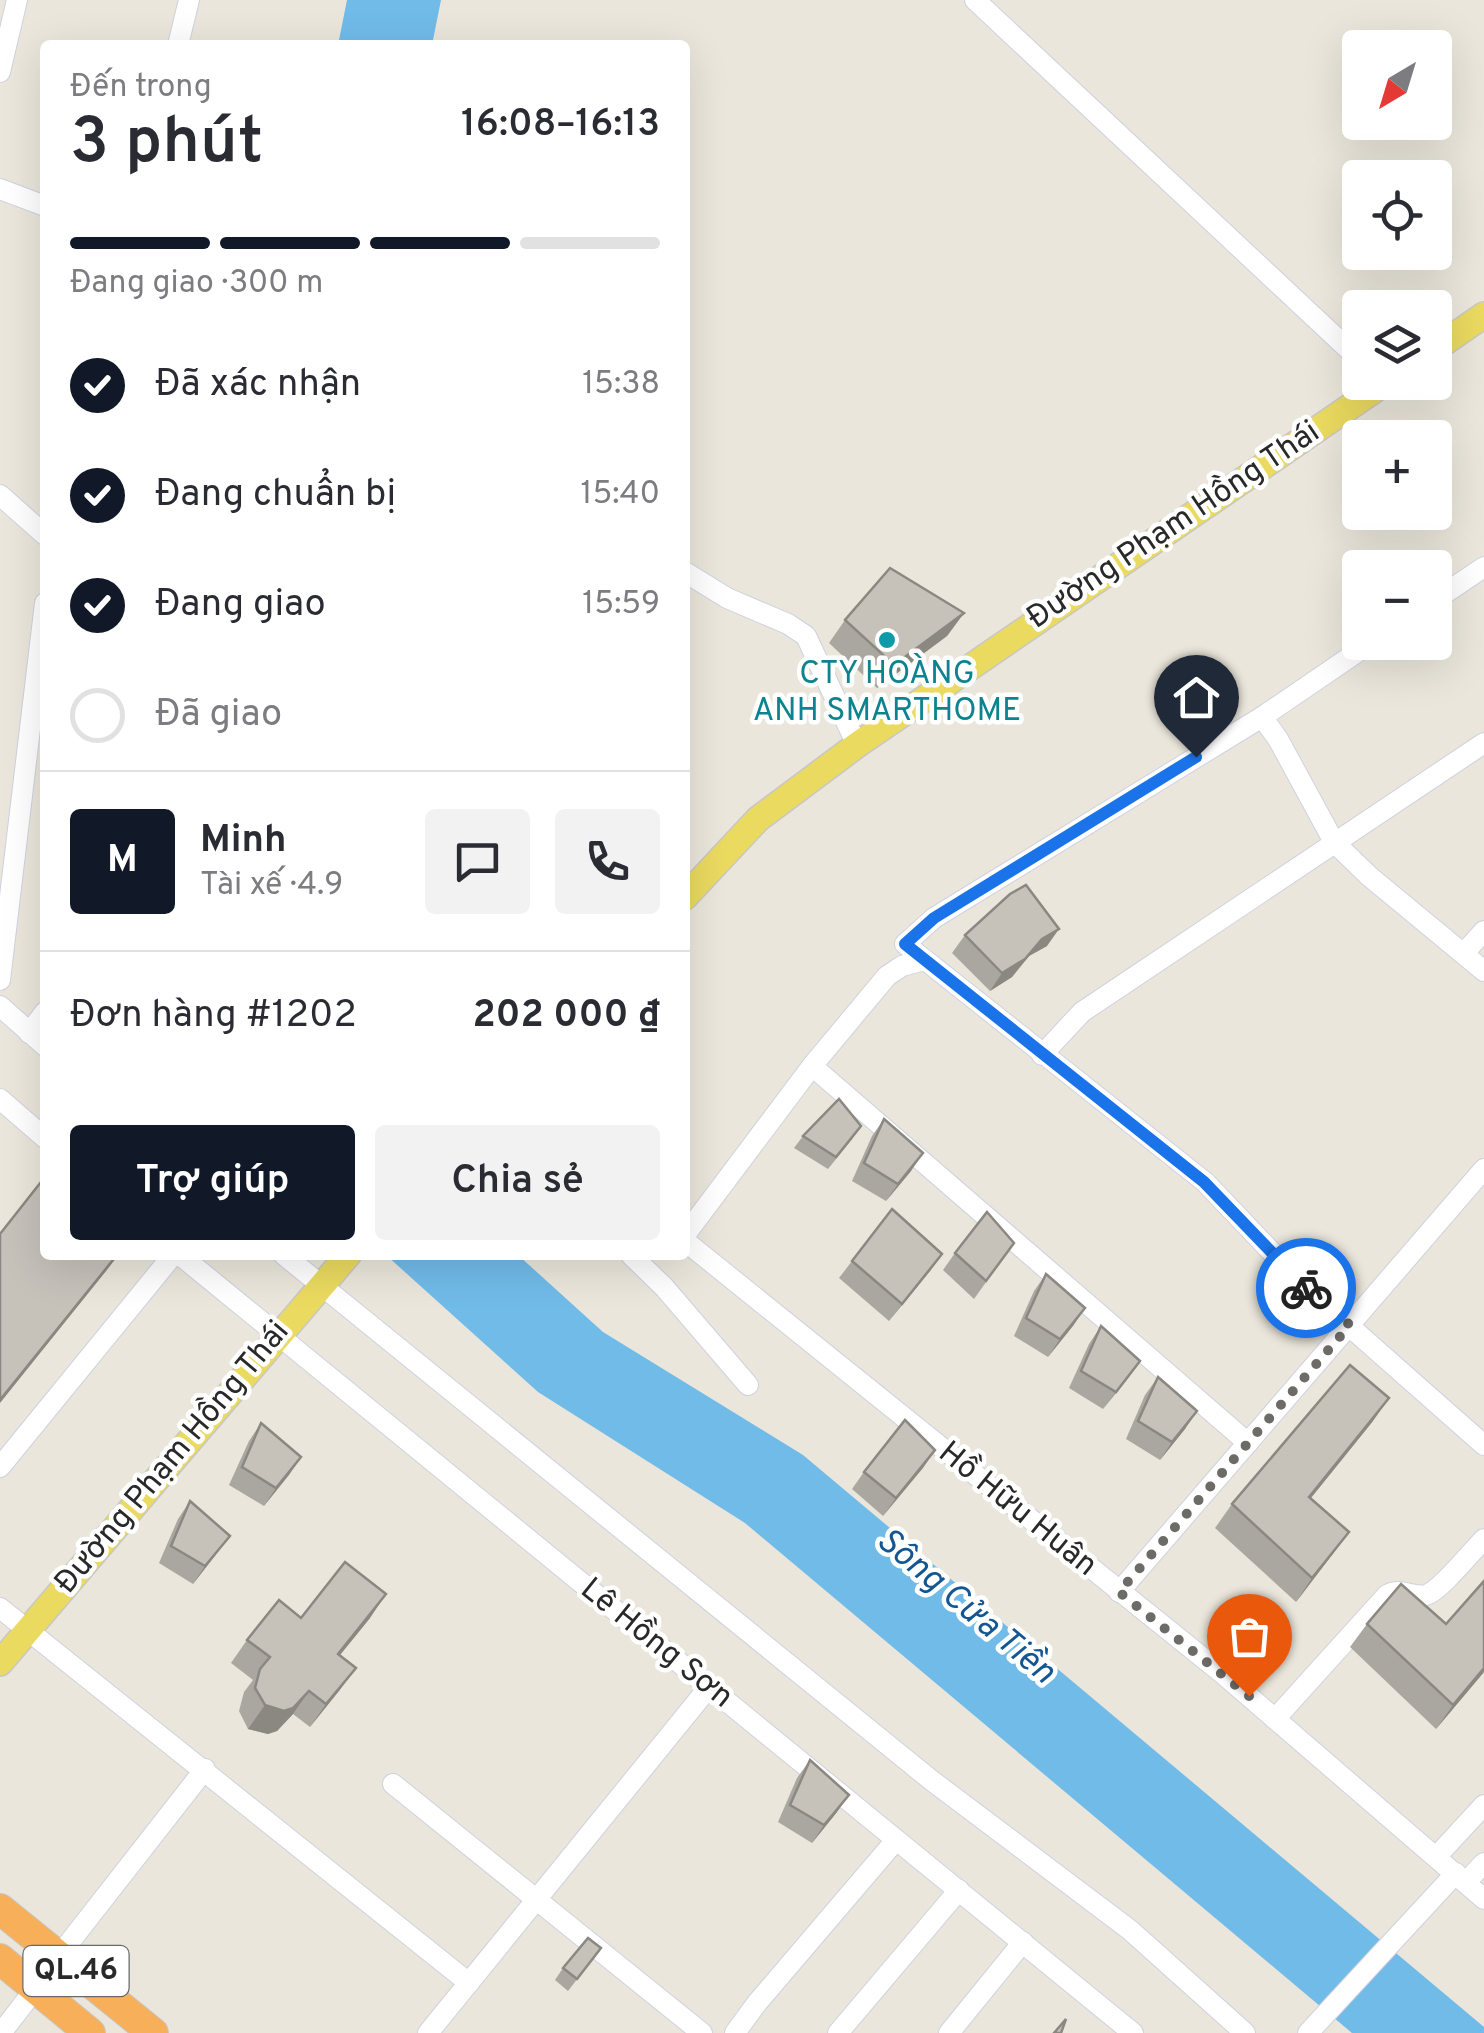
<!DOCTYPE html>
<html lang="vi">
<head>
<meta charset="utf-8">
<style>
	body { margin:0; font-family:Overpass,sans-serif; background:#f2f2f3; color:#2b2b33; height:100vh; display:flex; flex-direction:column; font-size:38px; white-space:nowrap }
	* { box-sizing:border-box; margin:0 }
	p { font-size:32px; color:#7c7c81 }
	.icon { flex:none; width:55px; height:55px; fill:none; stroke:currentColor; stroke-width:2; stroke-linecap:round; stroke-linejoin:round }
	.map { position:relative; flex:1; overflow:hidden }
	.sheet { position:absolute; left:40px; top:40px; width:650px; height:1220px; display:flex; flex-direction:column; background:#fff; border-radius:10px; box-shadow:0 10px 40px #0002 }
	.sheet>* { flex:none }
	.needle { width:65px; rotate:218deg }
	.tools { position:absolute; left:1342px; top:30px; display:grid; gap:20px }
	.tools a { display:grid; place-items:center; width:110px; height:110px; border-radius:10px; background:#fff; box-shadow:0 10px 40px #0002; font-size:50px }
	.pin { position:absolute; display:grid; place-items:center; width:85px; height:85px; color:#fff; margin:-102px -42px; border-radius:50% 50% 50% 0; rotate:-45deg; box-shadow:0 0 10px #0007 }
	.pin .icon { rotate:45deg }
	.courier { position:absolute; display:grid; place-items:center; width:100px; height:100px; margin:-50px; border:8px solid #1a73e8; border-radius:50%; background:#fff; color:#222; box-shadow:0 2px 12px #0007 }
	.headline em { font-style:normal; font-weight:600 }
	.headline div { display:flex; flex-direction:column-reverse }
	.headline { display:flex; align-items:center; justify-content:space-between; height:170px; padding:0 30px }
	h1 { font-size:65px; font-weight:600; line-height:75px }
	.bar { display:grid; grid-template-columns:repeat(4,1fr); gap:15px 10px; align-content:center; height:120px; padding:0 30px }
	.bar i { height:12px; border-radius:8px; background:#e1e1e2 }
	.bar .selected { background:#111827 }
	.bar p { grid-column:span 4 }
	.line { display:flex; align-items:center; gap:25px; padding:0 30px; border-top:2px solid #e1e1e2 }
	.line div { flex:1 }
	.round { display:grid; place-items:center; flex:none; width:105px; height:105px; border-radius:10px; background:#f2f2f3 }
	ol { padding:0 30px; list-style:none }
	li { display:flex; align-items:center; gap:30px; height:110px }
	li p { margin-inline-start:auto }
	li .icon { padding:10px; border-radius:50%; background:#111827; color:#fff; stroke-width:4 }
	li:last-child { color:#7c7c81 }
	li i { width:55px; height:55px; border:5px solid #e1e1e2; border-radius:50% }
	.button { display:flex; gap:20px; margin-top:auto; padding:20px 30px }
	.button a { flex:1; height:115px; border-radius:10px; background:#111827; color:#fff; font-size:40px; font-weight:600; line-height:115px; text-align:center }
	.button a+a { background:#f2f2f3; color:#2b2b33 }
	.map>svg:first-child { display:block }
</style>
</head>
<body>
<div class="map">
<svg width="1484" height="2033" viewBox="0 0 1484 2033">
	<rect width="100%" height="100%" fill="#eae6db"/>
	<!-- water -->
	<g fill="#71bbe9">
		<path d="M347,0H441L432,45H338Z"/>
		<path d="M386,1255H518L603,1332L803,1455L1484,2027V2033H1352L745,1523L538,1392Z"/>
	</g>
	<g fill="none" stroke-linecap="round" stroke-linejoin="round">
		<defs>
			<g id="minor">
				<path d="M975,0L1360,360"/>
				<path d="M178,45L189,0"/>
				<path d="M0,72L17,0"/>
				<path d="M0,189L45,206"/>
				<path d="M0,495L45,535"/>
				<path d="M685,572L727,598L788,624L806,636L857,745"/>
				<path d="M1435,600L1484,567"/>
				<path d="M1262,717L1372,642"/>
				<path d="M1464,953L1484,931"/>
				<path d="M1484,971L1369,876L1334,842L1278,739L1262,717L934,918L905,944L1205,1182L1306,1288L1484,1445"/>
				<path d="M0,980L45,603"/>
				<path d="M0,1006L45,1046"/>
				<path d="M29,1033L45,1012"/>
				<path d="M1042,1055L1082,1012L1484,743"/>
				<path d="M812,1066L1248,1443"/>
				<path d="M0,1099L45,1138"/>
				<path d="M685,1235L812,1066L887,976L902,966L924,960"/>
				<path d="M685,1241L1223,1674L1484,1899"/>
				<path d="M180,1255L1133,2033"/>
				<path d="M284,1255L931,1780L1130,1930L1245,2033"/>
				<path d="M631,1255L664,1287L748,1385"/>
				<path d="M0,1467L173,1255"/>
				<path d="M1119,1592L1484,1169"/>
				<path d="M0,1608L469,1983"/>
				<path d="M1275,1719L1387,1595C1401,1587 1411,1598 1426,1595C1440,1591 1472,1551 1484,1539"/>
				<path d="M393,1784L702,2033"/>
				<path d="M1437,1856L1484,1805"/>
				<path d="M1466,1882L1484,1863"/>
				<path d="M58,1957L205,1769"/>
				<path d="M1,2033L36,1988"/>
				<path d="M428,2033L709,1687"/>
				<path d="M735,2033L757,2003L896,1840"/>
				<path d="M838,2033L959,1890"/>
				<path d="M949,2033L1023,1942"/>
				<path d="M1308,2033L1456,1873"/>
			</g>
			<g id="major">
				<path d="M1435,349L1484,315"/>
				<path d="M685,897L758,819L857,745L1386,382"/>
				<path d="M0,1663L348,1255"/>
			</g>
			<g id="highway">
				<path d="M0,1909L153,2033"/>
				<path d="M0,1959L90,2033"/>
			</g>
		</defs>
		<!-- minor casing -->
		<use href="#minor" stroke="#d0d1e1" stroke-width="22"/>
		<!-- major casing -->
		<use href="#major" stroke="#c7c7c7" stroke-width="28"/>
		<!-- highway casing -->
		<use href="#highway" stroke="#c7c7c7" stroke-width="32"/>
		<!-- minor -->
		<use href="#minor" stroke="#fff" stroke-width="20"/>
		<!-- major -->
		<use href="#major" stroke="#eada60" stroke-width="25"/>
		<!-- highway -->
		<use href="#highway" stroke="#f7b059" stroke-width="30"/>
	</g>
	<!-- wall -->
	<g fill="#aaa7a0">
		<path d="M964,613L947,636L877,688L829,643L845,620Z"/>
		<path d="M965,935L1047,946L1029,956L1012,977L990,991L952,953Z"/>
		<path d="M884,1119L911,1171L886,1201L852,1181L872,1136Z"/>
		<path d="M803,1136L853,1138L828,1169L794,1148Z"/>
		<path d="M1014,1243L974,1299L943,1270L955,1253Z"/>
		<path d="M942,1254L889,1321L839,1278L852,1261Z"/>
		<path d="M1046,1274L1085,1308L1048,1357L1014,1336L1034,1291Z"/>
		<path d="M1101,1326L1128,1378L1103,1409L1069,1388L1089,1344Z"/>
		<path d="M1158,1377L1185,1429L1160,1460L1126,1439L1145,1395Z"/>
		<path d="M1373,1421L1311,1498L1349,1532L1296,1602L1215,1528L1232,1504Z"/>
		<path d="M261,1423L301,1457L264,1506L229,1485L249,1441Z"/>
		<path d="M935,1450L883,1516L852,1489L864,1472Z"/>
		<path d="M190,1501L217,1553L193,1584L159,1563L178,1519Z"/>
		<path d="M301,1618H370L340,1655L356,1668L310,1727L293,1714L277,1731L268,1734L248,1729L239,1711L244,1692L253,1680L231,1663L247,1640Z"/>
		<path d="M1367,1624H1446L1484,1672L1436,1729L1350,1647Z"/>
		<path d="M810,1760L837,1812L812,1843L778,1822L797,1778Z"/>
		<path d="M601,1948L568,1991L555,1980L563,1968Z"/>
	</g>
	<!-- shaded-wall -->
	<g fill="#8b8882">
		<path d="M964,613L947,636L877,688L894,665Z"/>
		<path d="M1059,929L1047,946L1029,956L1012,977L990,991L1002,973L1042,939Z"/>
		<path d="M923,1153L911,1171L886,1201L898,1184Z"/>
		<path d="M942,1254L930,1271L889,1321L902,1304Z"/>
		<path d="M118,1255L106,1271L0,1403V1400Z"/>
		<path d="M1085,1308L1073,1326L1048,1357L1060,1339Z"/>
		<path d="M1140,1361L1128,1378L1103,1409L1116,1392Z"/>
		<path d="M1389,1398L1373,1421L1293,1520L1309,1497Z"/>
		<path d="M1197,1411L1185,1429L1160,1460L1172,1442Z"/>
		<path d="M935,1450L923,1468L883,1516L896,1498Z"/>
		<path d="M301,1457L289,1475L264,1506L276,1488Z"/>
		<path d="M1349,1532L1332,1555L1296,1602L1312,1578Z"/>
		<path d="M230,1536L217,1553L193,1584L205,1566Z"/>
		<path d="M386,1594L370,1618L322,1677L338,1654Z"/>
		<path d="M356,1668L339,1691L310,1727L326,1704Z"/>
		<path d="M1484,1668V1672L1436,1729L1453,1705Z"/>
		<path d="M309,1691L293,1714L277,1731L268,1734L248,1729L265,1705Z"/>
		<path d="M849,1795L837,1812L812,1843L824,1825Z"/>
	</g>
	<!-- building -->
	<g fill="#c6c2ba" stroke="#8b8882" stroke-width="2.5">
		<path d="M890,568L964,613L894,665L845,620Z"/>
		<path d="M1026,885L1059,929L1042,939L1025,959L1002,973L965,935L1010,894Z"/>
		<path d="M839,1099L861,1126L836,1157L803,1136Z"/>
		<path d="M884,1119L923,1153L898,1184L864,1163Z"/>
		<path d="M41,1182L45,1185V1255H117L0,1400V1234Z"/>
		<path d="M892,1209L942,1254L902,1304L852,1261Z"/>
		<path d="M987,1212L1014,1243L986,1281L955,1253Z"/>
		<path d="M1046,1274L1085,1308L1060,1339L1026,1318Z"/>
		<path d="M1101,1326L1140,1361L1116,1392L1081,1371Z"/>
		<path d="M1350,1365L1389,1398L1309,1497L1349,1532L1312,1578L1232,1504Z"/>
		<path d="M1158,1377L1197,1411L1172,1442L1138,1421Z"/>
		<path d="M905,1420L935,1450L896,1498L864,1472Z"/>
		<path d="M261,1423L301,1457L276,1488L242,1467Z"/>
		<path d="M190,1501L230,1536L205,1566L171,1546Z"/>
		<path d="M345,1562L386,1594L338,1654L356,1668L326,1704L309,1691L293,1708L284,1711L265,1705L255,1688L260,1669L270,1657L247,1640L279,1600L301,1618Z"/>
		<path d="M1484,1581V1668L1453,1705L1367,1624L1401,1584L1446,1624Z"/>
		<path d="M810,1760L849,1795L824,1825L790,1805Z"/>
		<path d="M588,1938L601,1948L577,1979L563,1968Z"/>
		<path d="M1066,2019L1061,2033H1054Z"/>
	</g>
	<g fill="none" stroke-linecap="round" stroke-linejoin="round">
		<!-- done -->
		<path stroke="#6d6b67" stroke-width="10" stroke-dasharray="0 18" d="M1249,1696L1119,1592L1350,1325L1306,1288"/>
		<!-- route -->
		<path stroke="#1a73e8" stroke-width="12" d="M1196,757L934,918L905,944L1204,1182L1306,1288"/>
	</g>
	<!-- markers -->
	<circle fill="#0f9aa8" stroke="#fff" stroke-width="4" cx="887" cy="640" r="10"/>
	<g text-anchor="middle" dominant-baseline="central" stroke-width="9" stroke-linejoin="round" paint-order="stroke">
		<!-- shield labels -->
		<rect fill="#fff" stroke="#696969" stroke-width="2.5" x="23.5" y="1946" width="105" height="50" rx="8"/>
		<g font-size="30" font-weight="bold" fill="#292929">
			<text x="76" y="1971">QL.46</text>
		</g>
		<!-- street labels -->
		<g font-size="32" fill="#292929" stroke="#fff">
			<text transform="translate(1174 526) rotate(-34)">Đường Phạm Hồng Thái</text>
			<text transform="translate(173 1458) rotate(-50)">Đường Phạm Hồng Thái</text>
			<text transform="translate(1017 1510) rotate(39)">Hồ Hữu Huân</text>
			<text transform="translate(656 1644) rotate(39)">Lê Hồng Sơn</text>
		</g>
		<!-- culture labels -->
		<g font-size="32" fill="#0d838f" stroke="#fff">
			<text x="887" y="675">CTY HOÀNG<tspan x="887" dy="37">ANH SMARTHOME</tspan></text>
		</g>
		<!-- water labels -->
		<g font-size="35" font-style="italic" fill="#135792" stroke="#fff">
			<text transform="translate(965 1607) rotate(40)">Sông Cửa Tiền</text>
		</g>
	</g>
</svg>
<div class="tools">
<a><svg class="needle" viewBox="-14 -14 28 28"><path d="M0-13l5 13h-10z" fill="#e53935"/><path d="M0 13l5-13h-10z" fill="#7c7c81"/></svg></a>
<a><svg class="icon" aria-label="locate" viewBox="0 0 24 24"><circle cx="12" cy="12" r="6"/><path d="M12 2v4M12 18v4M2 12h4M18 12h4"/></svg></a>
<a><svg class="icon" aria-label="layers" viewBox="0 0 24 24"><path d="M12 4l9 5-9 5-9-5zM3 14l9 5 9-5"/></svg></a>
<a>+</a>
<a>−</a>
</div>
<div class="pin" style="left:1249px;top:1696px;background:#ea580c"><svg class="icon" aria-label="bag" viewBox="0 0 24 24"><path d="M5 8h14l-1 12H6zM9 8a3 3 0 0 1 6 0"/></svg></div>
<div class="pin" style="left:1196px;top:757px;background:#1f2937"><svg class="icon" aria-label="home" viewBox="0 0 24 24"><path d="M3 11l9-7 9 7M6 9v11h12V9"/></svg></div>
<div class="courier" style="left:1306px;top:1288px"><svg class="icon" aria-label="bike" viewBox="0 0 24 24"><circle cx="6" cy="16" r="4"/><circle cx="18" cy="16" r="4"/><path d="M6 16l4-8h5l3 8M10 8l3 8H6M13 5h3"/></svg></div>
<section class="sheet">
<div class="headline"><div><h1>3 phút</h1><p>Đến trong</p></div><em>16:08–16:13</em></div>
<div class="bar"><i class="selected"></i><i class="selected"></i><i class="selected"></i><i></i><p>Đang giao · 300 m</p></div>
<ol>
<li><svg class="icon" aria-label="check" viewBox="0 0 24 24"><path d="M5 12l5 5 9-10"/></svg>Đã xác nhận<p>15:38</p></li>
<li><svg class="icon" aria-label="check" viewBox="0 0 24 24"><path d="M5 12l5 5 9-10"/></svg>Đang chuẩn bị<p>15:40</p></li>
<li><svg class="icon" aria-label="check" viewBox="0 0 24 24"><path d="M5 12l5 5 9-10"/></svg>Đang giao<p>15:59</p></li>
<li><i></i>Đã giao</li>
</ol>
<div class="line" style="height:180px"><b class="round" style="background:#111827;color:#fff">M</b><div><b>Minh</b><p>Tài xế · 4.9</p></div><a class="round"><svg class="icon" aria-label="chat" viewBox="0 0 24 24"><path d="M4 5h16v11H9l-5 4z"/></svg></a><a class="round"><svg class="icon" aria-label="phone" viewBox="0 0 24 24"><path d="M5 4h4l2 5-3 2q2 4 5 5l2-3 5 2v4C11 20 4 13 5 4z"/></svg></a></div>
<div class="line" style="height:130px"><div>Đơn hàng #1202</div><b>202 000 ₫</b></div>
<div class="button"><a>Trợ giúp</a><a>Chia sẻ</a></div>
</section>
</div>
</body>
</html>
